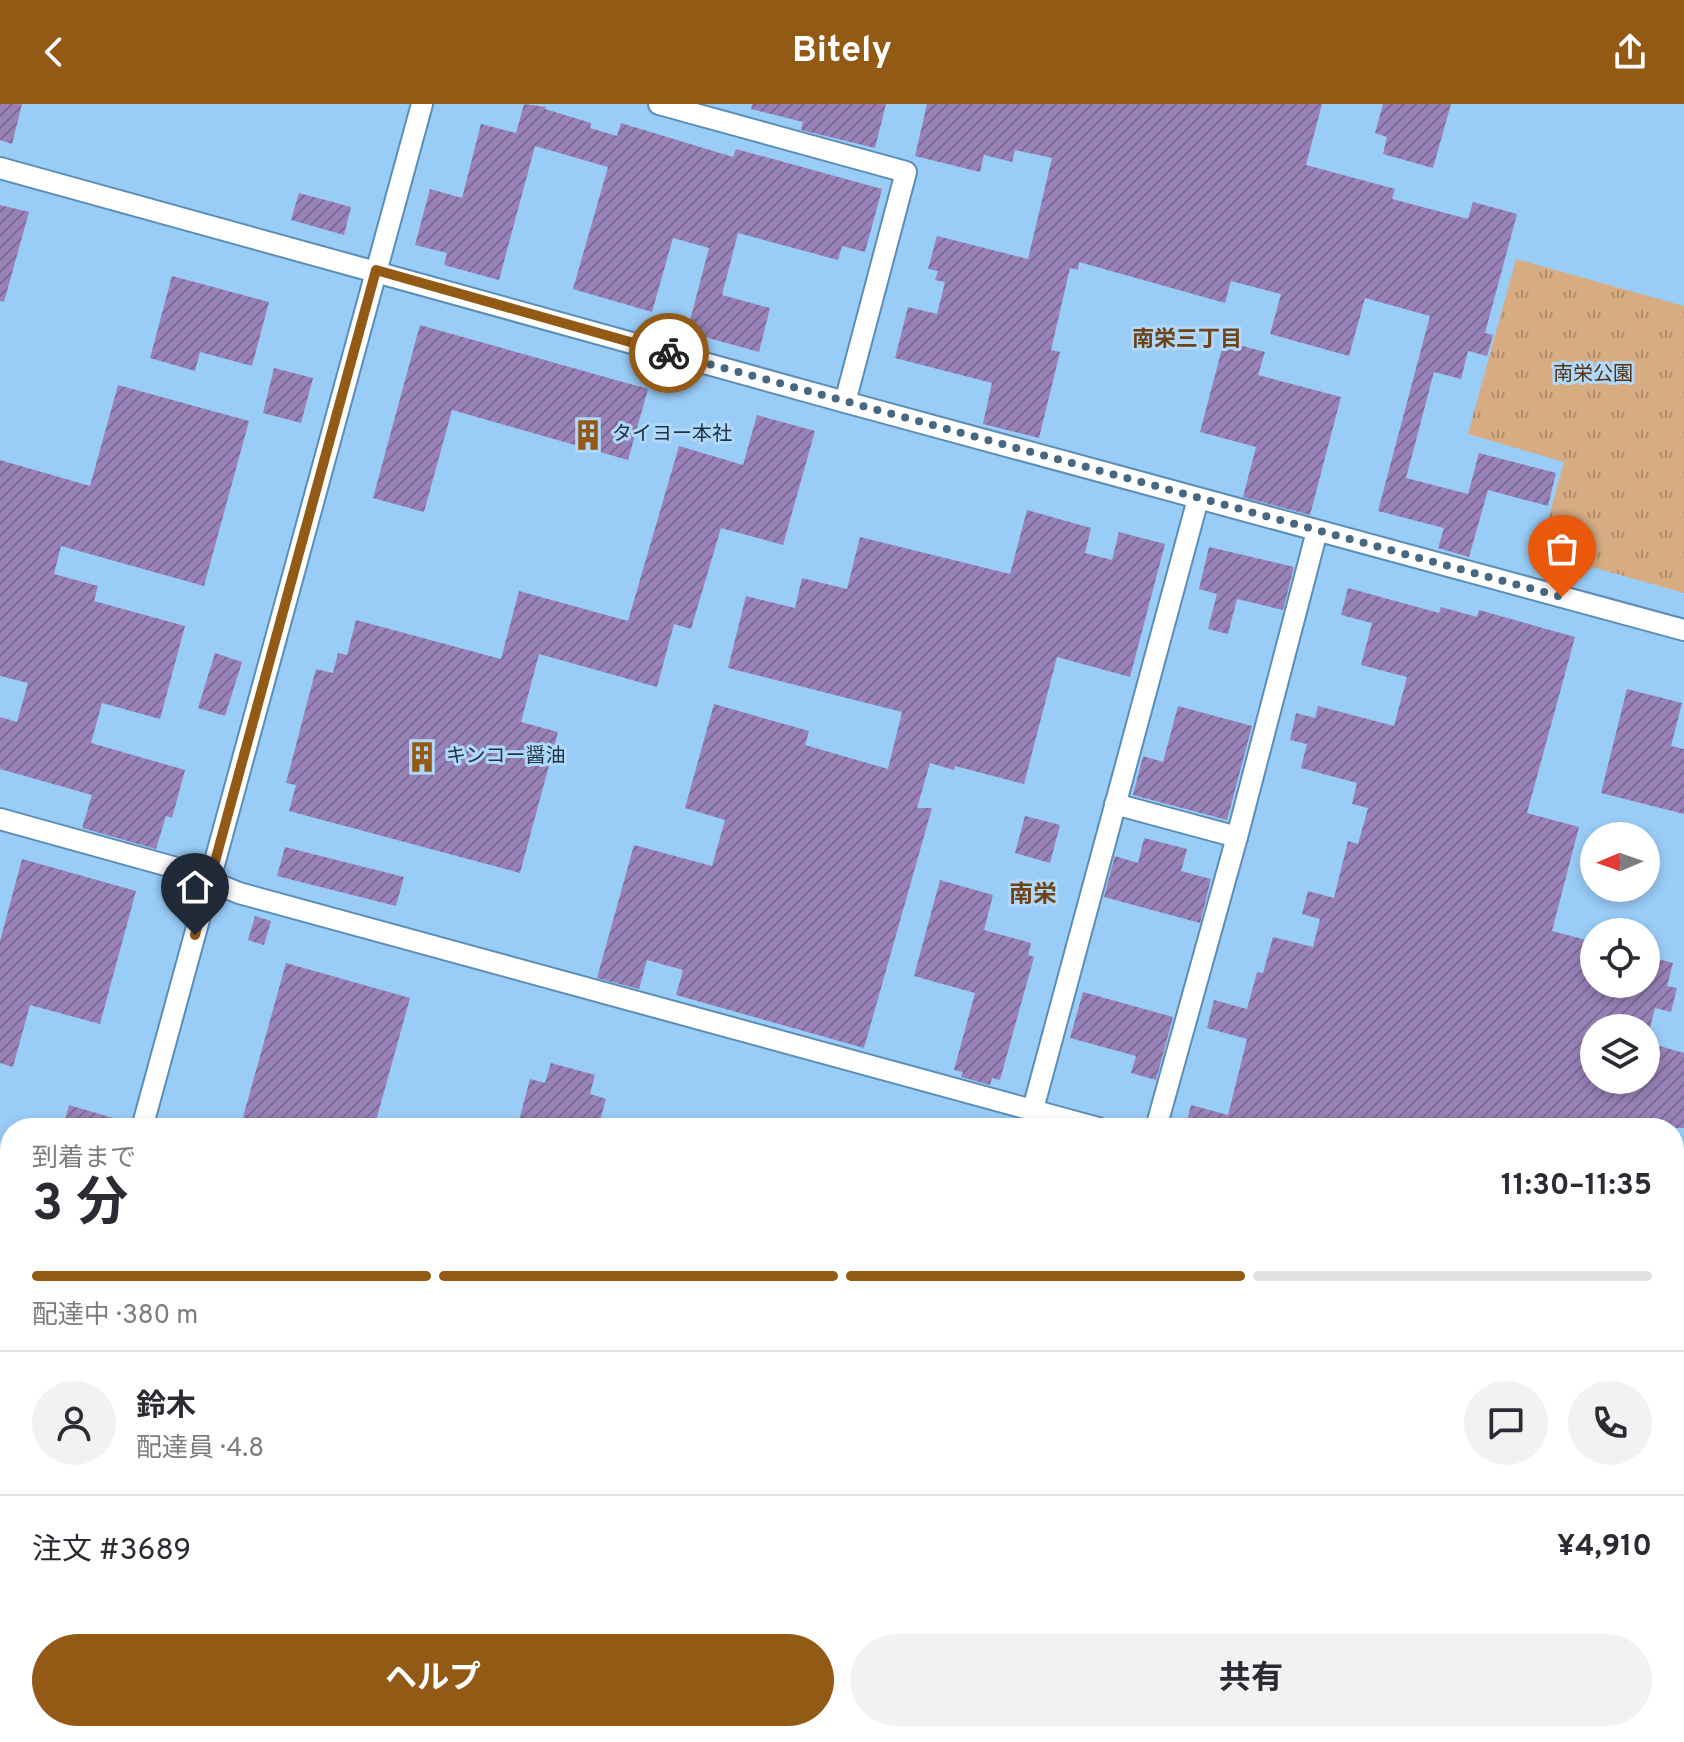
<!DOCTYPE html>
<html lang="ja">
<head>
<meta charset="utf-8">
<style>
	body { margin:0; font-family:Overpass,"Noto Sans JP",sans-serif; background:#f2f2f3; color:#2b2b33; height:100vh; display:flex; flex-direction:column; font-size:30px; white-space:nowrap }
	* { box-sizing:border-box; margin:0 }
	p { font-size:26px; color:#7c7c81 }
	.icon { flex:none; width:44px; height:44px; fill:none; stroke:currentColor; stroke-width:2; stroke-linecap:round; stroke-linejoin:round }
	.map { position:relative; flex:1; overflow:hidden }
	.panel { position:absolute; left:0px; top:1014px; width:1684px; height:624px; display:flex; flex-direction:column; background:#fff; border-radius:32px 32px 0 0; box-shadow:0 4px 12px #0003 }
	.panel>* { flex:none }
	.needle { width:52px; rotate:268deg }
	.buttons { position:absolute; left:1580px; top:718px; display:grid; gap:16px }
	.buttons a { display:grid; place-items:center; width:80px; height:80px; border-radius:50%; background:#fff; box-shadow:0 4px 12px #0003; font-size:40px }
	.pin { position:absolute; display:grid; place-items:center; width:68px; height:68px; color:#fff; margin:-82px -34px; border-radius:50% 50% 50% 0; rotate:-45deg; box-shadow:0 0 8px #0007 }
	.pin .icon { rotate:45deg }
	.courier { position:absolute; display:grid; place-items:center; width:80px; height:80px; margin:-40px; border:6px solid #935a16; border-radius:50%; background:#fff; color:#222; box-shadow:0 2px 10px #0007 }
	.summary em { font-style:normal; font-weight:700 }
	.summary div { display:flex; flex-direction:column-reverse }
	.summary { display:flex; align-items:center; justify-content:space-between; height:136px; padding:0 32px }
	h1 { font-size:52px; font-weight:700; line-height:60px }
	.bar { display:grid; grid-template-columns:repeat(4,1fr); gap:12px 8px; align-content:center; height:96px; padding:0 32px }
	.bar i { height:10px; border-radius:6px; background:#e1e1e2 }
	.bar .on { background:#935a16 }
	.bar p { grid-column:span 4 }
	.line { display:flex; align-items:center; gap:20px; padding:0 32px; border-top:2px solid #e1e1e2 }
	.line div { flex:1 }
	.round { display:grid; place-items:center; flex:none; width:84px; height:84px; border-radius:42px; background:#f2f2f3 }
	.primary-button { display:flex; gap:16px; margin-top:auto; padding:16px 32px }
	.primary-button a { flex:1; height:92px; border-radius:48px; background:#935a16; color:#fff; font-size:32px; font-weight:700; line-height:92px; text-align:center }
	.primary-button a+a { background:#f2f2f3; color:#2b2b33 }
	header { display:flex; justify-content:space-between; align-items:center; height:104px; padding:0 32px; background:#935a16; color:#fff; font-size:36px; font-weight:700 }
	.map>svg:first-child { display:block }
</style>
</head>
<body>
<header><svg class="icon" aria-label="back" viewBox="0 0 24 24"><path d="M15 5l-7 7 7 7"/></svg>Bitely<svg class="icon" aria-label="share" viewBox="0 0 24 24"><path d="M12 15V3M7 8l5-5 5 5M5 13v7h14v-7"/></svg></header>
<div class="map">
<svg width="1684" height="1638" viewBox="0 0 1684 1638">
	<defs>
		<pattern id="park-tufts" width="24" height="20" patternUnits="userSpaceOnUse" patternTransform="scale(2)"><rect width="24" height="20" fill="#d7ac83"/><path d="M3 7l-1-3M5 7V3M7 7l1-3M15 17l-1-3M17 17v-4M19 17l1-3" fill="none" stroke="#ae8d6d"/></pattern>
		<pattern id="water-rules" width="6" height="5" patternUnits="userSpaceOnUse" patternTransform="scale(2)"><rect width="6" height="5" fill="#c27f8f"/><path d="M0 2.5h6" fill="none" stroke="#9d6976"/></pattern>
		<pattern id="building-hatch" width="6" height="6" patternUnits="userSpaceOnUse" patternTransform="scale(2)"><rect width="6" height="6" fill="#9982b7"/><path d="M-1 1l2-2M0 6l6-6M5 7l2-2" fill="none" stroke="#7c6b96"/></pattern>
	</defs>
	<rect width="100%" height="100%" fill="#99ccf7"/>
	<!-- park -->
	<path fill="url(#park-tufts)" d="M1516,155L1684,202V489L1539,448L1564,358L1468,330Z"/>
	<!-- water -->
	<path fill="url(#water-rules)" d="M19,1628H145L151,1638H25Z"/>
	<!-- pier -->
	<path fill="#99ccf7" d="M10,1403V1605L7,1614L0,1601V1439Z"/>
	<!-- building -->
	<g fill="url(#building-hatch)">
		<path d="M0,0H22L12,40L0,36Z"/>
		<path d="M524,0L546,3L545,5L591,19L590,24L617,32L621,19L733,53L736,45L882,85L865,148L842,142L838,156L738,129L722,191L770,204L759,248L687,228L709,144L673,134L652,208L573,185L608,63L535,42L499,176L444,161L447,149L415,141L430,85L462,94L481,20L516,29Z"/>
		<path d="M752,0H886L875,44L801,26L803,18L751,5Z"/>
		<path d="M927,0H1322L1306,61L1395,85L1392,95L1468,115L1473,98L1517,110L1485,229L1493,231L1487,252L1468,247L1461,275L1434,268L1406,374L1468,390L1479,349L1556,369L1548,402L1488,386L1469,453L1438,444L1444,424L1378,407L1430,212L1365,194L1349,252L1270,230L1281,190L1231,177L1225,199L1079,158L1078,166L1070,164L1051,246L1060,248L1039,334L983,320L992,279L895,254L908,203L937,210L945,178L935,176L938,167L928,165L937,132L1028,155L1052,54L1015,46L1012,58L984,51L980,68L915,52Z"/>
		<path d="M1383,0H1451L1433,64L1383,50L1387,33L1375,29Z"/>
		<path d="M299,89L351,103L344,131L291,116Z"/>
		<path d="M0,101L29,108L4,198L0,197Z"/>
		<path d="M172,172L269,198L252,262L200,248L195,267L150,254Z"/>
		<path d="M420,221L648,285L628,356L452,306L424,408L373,394Z"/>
		<path d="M1224,237L1265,248L1258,271L1341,293L1310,411L1243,393L1256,343L1200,328Z"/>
		<path d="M274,264L313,274L301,319L263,309Z"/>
		<path d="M118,281L249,317L204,482L61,442L54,470L98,482L94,497L185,522L160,615L102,599L91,639L185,666L172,714L166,712L156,745L82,724L92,691L0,665V613L17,618L28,579L0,572V356L90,382Z"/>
		<path d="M757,311L815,327L783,441L721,424L691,525L674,520L657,583L539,550L521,618L558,628L520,769L289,707L296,681L286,679L316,565L333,569L338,549L347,551L356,516L501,555L519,487L628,517L679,342L743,361Z"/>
		<path d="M1027,406L1091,424L1085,449L1112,456L1119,428L1165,440L1130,573L1057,553L1024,680L955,662L954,666L930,659L917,704H932L864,944L676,891L683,866L647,856L639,885L597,874L634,741L712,762L725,716L685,704L714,600L809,627L805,641L888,665L902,608L728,564L746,492L795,504L802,474L847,485L860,433L1010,470Z"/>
		<path d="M1209,443L1294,463L1283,506L1237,495L1228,530L1208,525L1217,490L1199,485Z"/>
		<path d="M1348,484L1439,509L1441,503L1477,513L1479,506L1575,533L1527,709L1579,723L1552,827L1594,838V880H1646V852L1673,859L1667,882L1677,884L1671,908L1655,904L1650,924H1594V976H1646V938L1684,949V1024H1185L1191,1001L1228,1011L1247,935L1207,924L1214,896L1247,905L1257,868L1263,869L1273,833L1313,843L1320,815L1302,810L1308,787L1334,794L1348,737L1358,740L1368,704L1352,700L1357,679L1301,664L1307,640L1290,636L1296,609L1315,614L1318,602L1394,622L1407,573L1361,561L1372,519L1341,511Z"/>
		<path d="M215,549L242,558L225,612L198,604Z"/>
		<path d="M1627,585L1682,599L1671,642L1684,645V710L1601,689Z"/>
		<path d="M1178,602L1252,622L1227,716L1133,691L1143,652L1163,658Z"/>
		<path d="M1025,712L1060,721L1050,759L1015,749Z"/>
		<path d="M1144,734L1187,745L1181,767L1211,775L1200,819L1104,793L1115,752L1138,759Z"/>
		<path d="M285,743L404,773L396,802L277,772Z"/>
		<path d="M22,755L136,787L100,920L30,901L13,963L0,959V837Z"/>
		<path d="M940,776L993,791L984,826L1031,839L1028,851L1034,853L1000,976L992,974L990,981L961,973L963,968L954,966L975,889L914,872Z"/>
		<path d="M255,812L271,817L264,841L248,836Z"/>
		<path d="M286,859L410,894L374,1024H240Z"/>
		<path d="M1083,888L1173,913L1156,976L1131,969L1136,952L1070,934Z"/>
		<path d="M551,959L595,971L590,990L606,995L598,1024H517L530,975L545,979Z"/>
		<path d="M69,1001L130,1019L129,1024H63Z"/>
	</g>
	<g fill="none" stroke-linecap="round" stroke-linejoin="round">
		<defs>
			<g id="minor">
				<path d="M659,0L906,68L845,298"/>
				<path d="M0,64L845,298L1684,526"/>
				<path d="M1115,700L1237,733"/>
				<path d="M0,715L180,765L239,789L1098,1024"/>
				<path d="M1033,1005L1198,395"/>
				<path d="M142,1024L422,0"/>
				<path d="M1156,1024L1237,733L1317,427"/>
				<path d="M1674,1181L1684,1184"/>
				<path d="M0,1275L10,1290"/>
				<path d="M1674,1381L1684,1345"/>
				<path d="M0,1540L10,1504"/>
				<path d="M173,1628L178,1638"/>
				<path d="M902,1628L929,1638"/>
				<path d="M0,1631L8,1638"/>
				<path d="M1022,1638L1025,1628"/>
				<path d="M1187,1638L1190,1628"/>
				<path d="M1603,1638L1606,1628"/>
			</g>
		</defs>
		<!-- minor casing -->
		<use href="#minor" stroke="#5b8db5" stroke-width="24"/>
		<!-- minor -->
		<use href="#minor" stroke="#fff" stroke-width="20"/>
	</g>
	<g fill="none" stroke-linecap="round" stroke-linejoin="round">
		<!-- done -->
		<path stroke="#486882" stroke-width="8" stroke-dasharray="0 14.4" d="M669,249L1562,493"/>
		<!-- route -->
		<path stroke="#935a16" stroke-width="10" d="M195,831L376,166L669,249"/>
	</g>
	<!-- icons -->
	<defs>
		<symbol id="building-bare" viewBox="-9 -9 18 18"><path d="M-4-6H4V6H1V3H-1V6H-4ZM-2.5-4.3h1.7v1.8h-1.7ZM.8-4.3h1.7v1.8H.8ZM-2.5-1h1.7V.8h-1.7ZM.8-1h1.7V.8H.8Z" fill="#935a16" stroke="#afd8fb" stroke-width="2.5" paint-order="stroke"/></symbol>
	</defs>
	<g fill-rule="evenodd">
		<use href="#building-bare" x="566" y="309" width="44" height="44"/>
		<use href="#building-bare" x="400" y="631" width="44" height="44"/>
	</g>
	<g text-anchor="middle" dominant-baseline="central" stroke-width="6" stroke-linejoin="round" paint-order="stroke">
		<!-- park labels -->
		<g font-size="20" fill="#53320d" stroke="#afd8fb">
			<text x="1593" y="271">南栄公園</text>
		</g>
		<!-- poi labels -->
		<g font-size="20" fill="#1d3243" stroke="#afd8fb" text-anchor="start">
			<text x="612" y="331">タイヨー本社</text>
			<text x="446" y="653">キンコー醤油</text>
		</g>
		<!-- neighbourhood labels -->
		<g font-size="22" font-weight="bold" fill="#6c4418" stroke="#afd8fb">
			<text x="1187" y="236">南栄三丁目</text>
		</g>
		<!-- quarter labels -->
		<g font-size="24" font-weight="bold" fill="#6c4418" stroke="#afd8fb">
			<text x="1033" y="792">南栄</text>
		</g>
	</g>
</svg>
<div class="buttons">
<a><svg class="needle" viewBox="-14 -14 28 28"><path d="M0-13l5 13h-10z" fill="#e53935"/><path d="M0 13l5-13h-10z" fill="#7c7c81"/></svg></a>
<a><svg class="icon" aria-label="locate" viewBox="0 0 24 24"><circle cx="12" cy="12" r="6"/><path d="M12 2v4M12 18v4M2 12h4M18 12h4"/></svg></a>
<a><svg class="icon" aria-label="layers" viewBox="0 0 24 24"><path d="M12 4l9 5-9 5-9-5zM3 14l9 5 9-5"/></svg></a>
</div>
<div class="pin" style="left:1562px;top:493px;background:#ea580c"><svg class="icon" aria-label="bag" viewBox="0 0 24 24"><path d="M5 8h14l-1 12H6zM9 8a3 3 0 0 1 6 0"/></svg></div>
<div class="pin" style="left:195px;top:831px;background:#1f2937"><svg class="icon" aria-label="home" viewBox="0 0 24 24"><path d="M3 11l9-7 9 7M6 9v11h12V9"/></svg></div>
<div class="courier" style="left:669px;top:249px"><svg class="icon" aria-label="bike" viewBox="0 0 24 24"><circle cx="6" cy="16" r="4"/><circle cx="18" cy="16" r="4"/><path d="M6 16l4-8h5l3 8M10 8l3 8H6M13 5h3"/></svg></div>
<section class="panel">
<div class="summary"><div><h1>3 分</h1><p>到着まで</p></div><em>11:30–11:35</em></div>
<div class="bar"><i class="on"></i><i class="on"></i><i class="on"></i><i></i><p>配達中 · 380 m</p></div>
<div class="line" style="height:144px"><a class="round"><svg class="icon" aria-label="person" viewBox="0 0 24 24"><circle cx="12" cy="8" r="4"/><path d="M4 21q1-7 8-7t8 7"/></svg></a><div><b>鈴木</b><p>配達員 · 4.8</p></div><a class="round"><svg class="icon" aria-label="chat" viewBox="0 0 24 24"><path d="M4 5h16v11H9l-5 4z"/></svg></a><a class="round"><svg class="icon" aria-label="phone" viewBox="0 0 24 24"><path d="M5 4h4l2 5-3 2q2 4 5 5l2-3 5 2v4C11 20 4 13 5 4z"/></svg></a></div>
<div class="line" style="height:104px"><div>注文 #3689</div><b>¥4,910</b></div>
<div class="primary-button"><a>ヘルプ</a><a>共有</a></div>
</section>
</div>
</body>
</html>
